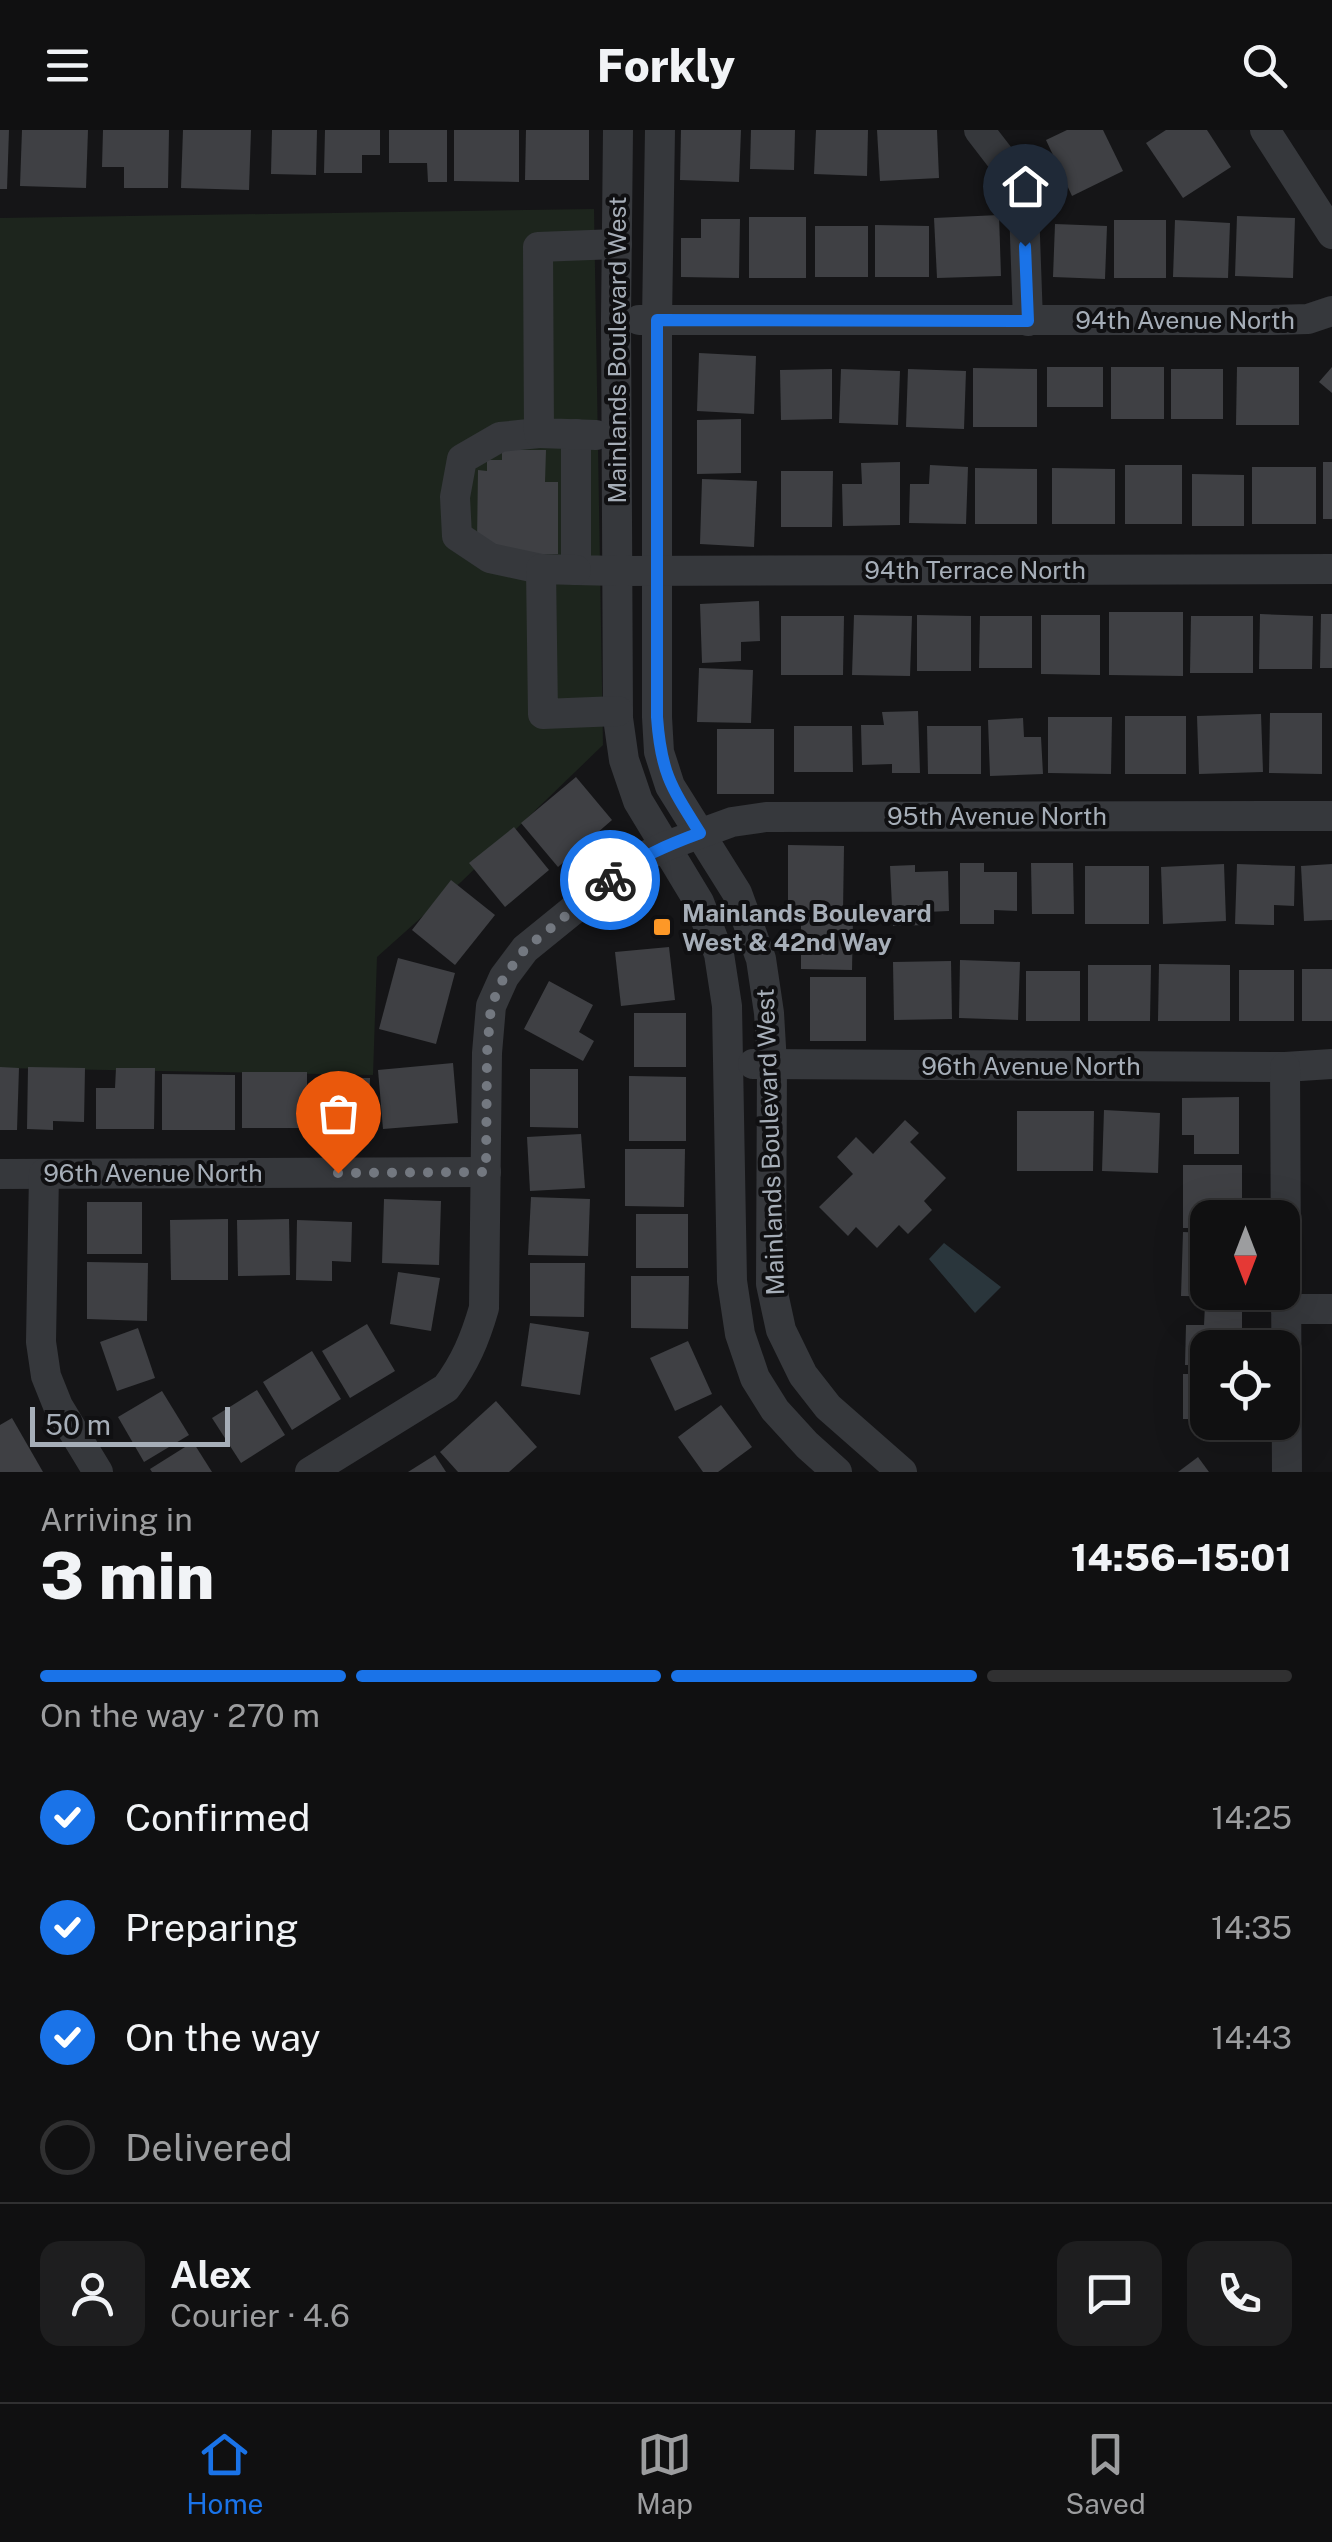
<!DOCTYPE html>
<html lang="en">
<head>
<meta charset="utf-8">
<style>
	body { margin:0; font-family:"Public Sans",sans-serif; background:#1e1e1f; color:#f1f3f6; height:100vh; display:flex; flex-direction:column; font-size:38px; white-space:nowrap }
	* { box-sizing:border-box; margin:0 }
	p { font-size:32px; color:#9c9d9f }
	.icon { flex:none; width:55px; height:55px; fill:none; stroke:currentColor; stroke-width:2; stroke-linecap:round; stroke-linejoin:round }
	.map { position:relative; height:1342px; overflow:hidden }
	.side { display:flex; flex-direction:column; background:#101011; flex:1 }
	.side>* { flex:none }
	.needle { width:65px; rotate:180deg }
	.tools { position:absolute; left:1190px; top:1070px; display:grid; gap:20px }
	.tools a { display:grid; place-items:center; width:110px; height:110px; border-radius:20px; background:#101011; box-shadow:0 10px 40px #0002,0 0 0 2px #303031; font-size:50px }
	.scale { position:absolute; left:30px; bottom:25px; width:200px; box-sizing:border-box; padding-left:10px; border:5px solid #a6aeb8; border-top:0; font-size:28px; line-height:35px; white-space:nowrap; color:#a6aeb8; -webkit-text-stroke:8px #101012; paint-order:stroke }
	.pin { position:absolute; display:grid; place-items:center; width:85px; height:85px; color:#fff; margin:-102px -42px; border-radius:50% 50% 50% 0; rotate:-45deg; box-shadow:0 0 10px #0007 }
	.pin .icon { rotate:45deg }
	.courier { position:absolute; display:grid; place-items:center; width:100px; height:100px; margin:-50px; border:8px solid #1a73e8; border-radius:50%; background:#fff; color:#222; box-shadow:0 2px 12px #0007 }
	.summary em { font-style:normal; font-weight:800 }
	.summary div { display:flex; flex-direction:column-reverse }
	.summary { display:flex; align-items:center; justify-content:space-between; height:170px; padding:0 40px }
	h1 { font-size:65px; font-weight:800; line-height:75px }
	.bar { display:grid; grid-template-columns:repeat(4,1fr); gap:15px 10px; align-content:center; height:120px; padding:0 40px }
	.bar i { height:12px; border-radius:8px; background:#303031 }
	.bar .selected { background:#1a73e8 }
	.bar p { grid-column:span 4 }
	.line { display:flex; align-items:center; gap:25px; padding:0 40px; border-top:2px solid #303031 }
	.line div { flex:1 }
	.round { display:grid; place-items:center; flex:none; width:105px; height:105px; border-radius:20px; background:#1e1e1f }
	ol { padding:0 40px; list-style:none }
	li { display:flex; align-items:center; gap:30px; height:110px }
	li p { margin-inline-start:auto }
	li .icon { padding:10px; border-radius:50%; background:#1a73e8; color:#fff; stroke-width:4 }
	li:last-child { color:#9c9d9f }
	li i { width:55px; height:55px; border:5px solid #303031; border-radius:50% }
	header { display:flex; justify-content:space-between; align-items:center; height:130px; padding:0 40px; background:#101011; font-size:45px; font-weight:800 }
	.tab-bar { display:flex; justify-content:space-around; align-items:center; height:140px; border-top:2px solid #303031; background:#101011; font-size:28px; color:#9c9d9f }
	.tab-bar a { display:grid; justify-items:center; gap:5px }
	.tab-bar .selected { color:#1a73e8 }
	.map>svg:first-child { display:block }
</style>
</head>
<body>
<header><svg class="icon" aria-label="menu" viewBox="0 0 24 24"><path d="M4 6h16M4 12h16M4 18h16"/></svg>Forkly<svg class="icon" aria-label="search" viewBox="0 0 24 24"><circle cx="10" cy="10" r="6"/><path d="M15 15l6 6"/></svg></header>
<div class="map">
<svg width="1332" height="1342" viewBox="0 0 1332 1342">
	<rect width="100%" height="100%" fill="#151517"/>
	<!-- green -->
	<path fill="#1d251d" d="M594,79L603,615L461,752L377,827L373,945L0,938V88Z"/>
	<!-- water -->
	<path fill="#2a363c" d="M944,1113L1001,1157L975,1183L929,1129Z"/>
	<!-- building -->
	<g fill="#3f4044">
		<path d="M0,0H9L7,59H0Z"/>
		<path d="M22,0H88L86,58L20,56Z"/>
		<path d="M103,0H169L168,58H124V37H102Z"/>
		<path d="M183,0H251L249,60L181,58Z"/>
		<path d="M272,0H317L316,45L271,44Z"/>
		<path d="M325,0H380V25H362V43H324Z"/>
		<path d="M389,0H447V52H428L427,33H389Z"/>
		<path d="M454,0H519V52L454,51Z"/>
		<path d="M526,0H589V50H525Z"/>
		<path d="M681,0H741L739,52L680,50Z"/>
		<path d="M751,0H795L794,40L750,39Z"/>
		<path d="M816,0H868L867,46L814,44Z"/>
		<path d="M877,0H937L939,48L880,51Z"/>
		<path d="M1067,0H1103L1123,41L1072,66L1046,10Z"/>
		<path d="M1166,0H1207L1231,37L1183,68L1146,13Z"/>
		<path d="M999,85L1001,146L937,148L934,88Z"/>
		<path d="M1237,86L1295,88L1293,148L1235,146Z"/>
		<rect x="749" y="87" width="57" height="61"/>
		<path d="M701,89H740L739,148L681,147V108H701Z"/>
		<rect x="1114" y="90" width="52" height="58"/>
		<path d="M1175,90L1230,93L1228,148L1173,147Z"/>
		<path d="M1055,94L1107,96L1105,149L1053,147Z"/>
		<path d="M875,95L929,96V147H875Z"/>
		<rect x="815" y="96" width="53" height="51"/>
		<path d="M699,223L756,226L754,284L697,281Z"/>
		<rect x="1047" y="237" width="56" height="40"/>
		<rect x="1111" y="237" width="53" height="52"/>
		<path d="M1237,237H1299V295H1236Z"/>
		<path d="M1332,237V263L1319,252Z"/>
		<path d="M973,238L1037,239V297H973Z"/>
		<path d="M832,239V289L781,290L780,240Z"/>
		<path d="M841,239L900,241L898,295L839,293Z"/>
		<path d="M908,239L966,241L964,299L906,297Z"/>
		<rect x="1171" y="239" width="52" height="50"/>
		<path d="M741,289V343L697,344V290Z"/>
		<path d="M502,320H546L545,352H558V424H501L477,413L478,340L487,341V330H502Z"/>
		<path d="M900,332V395L843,396L842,354H862L861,333Z"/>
		<rect x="1323" y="332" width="9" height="57"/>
		<path d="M930,335L968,337L966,394L909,393L910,354H929Z"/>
		<rect x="1125" y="335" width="57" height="59"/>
		<rect x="1252" y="337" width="64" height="57"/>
		<path d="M975,338L1037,339V394H975Z"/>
		<path d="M1052,338L1115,339V394H1052Z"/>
		<path d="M781,341H833L832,397H781Z"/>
		<path d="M1192,344L1244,345V396H1192Z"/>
		<path d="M702,349L757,351L754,417L700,414Z"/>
		<path d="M759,471L760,511L741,512V531L702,533L700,474Z"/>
		<path d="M1109,482H1183V546L1109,545Z"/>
		<path d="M1260,484L1313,486L1312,539H1259Z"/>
		<path d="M1321,484H1332V538H1320Z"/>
		<path d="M854,485L912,486L910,546L852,545Z"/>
		<path d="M917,485L971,486V541H917Z"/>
		<path d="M1041,485H1100V545L1041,544Z"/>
		<path d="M781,486H844L843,545H781Z"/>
		<path d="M980,486H1032V538H979Z"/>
		<path d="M1191,486H1253V543H1190Z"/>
		<path d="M699,538L753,540L751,593L697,592Z"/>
		<path d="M918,581L920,643H892V634L862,635L861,595H884L882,582Z"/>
		<path d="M1270,583H1322V644L1269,643Z"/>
		<path d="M1261,584L1263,642L1199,644L1197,586Z"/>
		<rect x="1125" y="586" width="61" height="58"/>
		<path d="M1048,587H1112L1111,644L1048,643Z"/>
		<path d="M1023,588L1024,607H1041L1043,644L990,646L988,590Z"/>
		<path d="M794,596H852L853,642H794Z"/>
		<path d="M927,596H981V644H928Z"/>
		<rect x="717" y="599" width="57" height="65"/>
		<path d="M576,647L612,690L558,737L521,693Z"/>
		<path d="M514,697L549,740L505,777L469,733Z"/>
		<path d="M788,715L844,716L843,780H788Z"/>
		<path d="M960,733H984V742H1017V781L994,780V794H960Z"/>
		<path d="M1031,733H1073L1074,784H1032Z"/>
		<path d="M1224,734L1226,791L1163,794L1161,737Z"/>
		<path d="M1237,734L1295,736L1294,776L1274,775V795L1235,794Z"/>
		<path d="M1332,734V790L1304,791L1301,736Z"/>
		<path d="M915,735V742L948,741L949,781L926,782V795L893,796L890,736Z"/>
		<rect x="1085" y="736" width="64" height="58"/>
		<path d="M451,750L495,785L455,835L412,800Z"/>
		<path d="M801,787H853L852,840L801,839Z"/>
		<path d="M669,817L675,870L621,876L615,822Z"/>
		<path d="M398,828L455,843L436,914L379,899Z"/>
		<path d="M960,830L1020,832L1018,890L959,888Z"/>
		<path d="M951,831L952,889L894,890L893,832Z"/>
		<path d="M1159,834L1230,835V891H1158Z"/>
		<path d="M1088,835H1151L1150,891H1088Z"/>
		<rect x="1302" y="839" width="30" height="52"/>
		<rect x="1239" y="840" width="55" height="51"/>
		<rect x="1026" y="841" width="54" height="50"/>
		<rect x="810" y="847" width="56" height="64"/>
		<path d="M549,851L593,875L579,902L594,911L583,931L524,899Z"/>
		<rect x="634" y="883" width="52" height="54"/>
		<path d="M453,933L458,993L383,999L378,940Z"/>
		<path d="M0,937L19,938L17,1000H0Z"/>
		<path d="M28,937L85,938L84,992L53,991V1000L27,999Z"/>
		<path d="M116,938H155L154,999H96V958H115Z"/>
		<path d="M530,939H578V998L530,997Z"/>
		<rect x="242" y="942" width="65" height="56"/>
		<path d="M162,944L235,945V1000H162Z"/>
		<path d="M629,946L686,947V1011H629Z"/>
		<path d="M316,948H370L369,1000H316Z"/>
		<path d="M1239,967V1024H1194V1005H1182V968Z"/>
		<path d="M1104,980L1160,983L1158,1043L1102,1041Z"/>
		<path d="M1017,981H1094L1093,1041H1017Z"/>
		<path d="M905,990L919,1003L910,1012L946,1048L924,1071L932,1080L908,1104L899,1095L877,1118L856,1097L848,1106L819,1077L853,1044L837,1027L856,1007L873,1024Z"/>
		<path d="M581,1004L585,1058L530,1061L527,1007Z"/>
		<path d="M625,1019H685L684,1077L625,1076Z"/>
		<path d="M1183,1035H1242V1088H1208V1098H1183Z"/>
		<path d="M531,1067L590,1069L588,1126L528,1125Z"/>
		<path d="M384,1069L441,1071L439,1135L382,1133Z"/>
		<rect x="87" y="1072" width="55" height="52"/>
		<rect x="636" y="1084" width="52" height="54"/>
		<path d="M228,1089V1150H171L170,1090Z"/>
		<path d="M289,1089L290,1145L238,1146L237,1090Z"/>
		<path d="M297,1090L352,1092L351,1132L332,1131V1151L296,1150Z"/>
		<path d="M1183,1102L1208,1103V1162H1242V1167L1181,1166Z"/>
		<path d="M87,1132L148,1133L147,1191L87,1189Z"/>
		<path d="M530,1133H585L584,1187L530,1186Z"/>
		<path d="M398,1142L440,1148L431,1201L390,1194Z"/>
		<path d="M631,1146H689L688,1199L631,1198Z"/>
		<path d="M1205,1175H1242V1218H1208V1235H1185L1186,1195H1204Z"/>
		<path d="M530,1193L589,1202L580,1265L521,1256Z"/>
		<path d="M367,1194L395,1241L350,1268L322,1221Z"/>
		<path d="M138,1198L155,1248L117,1261L100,1212Z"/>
		<path d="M688,1211L712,1264L675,1281L650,1228Z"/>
		<path d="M312,1221L341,1269L292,1300L263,1252Z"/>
		<path d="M1183,1244H1208V1292H1242V1311H1203V1289H1183Z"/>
		<path d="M257,1260L285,1305L241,1333L212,1288Z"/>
		<path d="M162,1261L189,1305L144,1332L118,1287Z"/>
		<path d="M496,1271L537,1317L509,1342H458L440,1322Z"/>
		<path d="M721,1275L752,1317L718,1342H703L678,1307Z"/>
		<path d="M12,1288L43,1342H0V1295Z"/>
		<path d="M193,1312L212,1342H152L150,1339Z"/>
		<path d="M435,1325L446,1342H408Z"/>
		<path d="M1198,1327L1209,1342H1178Z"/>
	</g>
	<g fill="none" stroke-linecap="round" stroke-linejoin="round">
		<!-- minor -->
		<g stroke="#36383c" stroke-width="30">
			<path d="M618,0L616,190L618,588L624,630L638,671L699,772L719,824L727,876L732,1151L740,1204L755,1248L775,1280L807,1315L837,1342"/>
			<path d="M660,0L657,190V587L659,622L670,656L737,763L761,829L769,883L772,934L771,1154L781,1200L803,1245L828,1277L902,1342"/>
			<path d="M979,0L1019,52L1024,78L1028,191"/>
			<path d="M1265,0L1332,104"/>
			<path d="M639,190H1274L1308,189L1332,181"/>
			<path d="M539,303L500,307L462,329L455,367L457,406L490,428L541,439"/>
			<path d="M576,304V440L618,441L1332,439"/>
			<path d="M596,305L539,303L538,117L617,114"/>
			<path d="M576,440L541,439L543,584L618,581"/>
			<path d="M753,934L1285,937L1332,934"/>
			<path d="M1285,937L1287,1342"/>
			<path d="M0,1044L486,1042"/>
			<path d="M44,1044L41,1212L46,1246L58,1276L98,1342"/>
			<path d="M1286,1179H1332"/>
			<path d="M310,1342L446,1258C465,1233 475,1209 484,1178L487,923L491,876L504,847L525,819L631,733L666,716L732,692L766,687L1332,686"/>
		</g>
	</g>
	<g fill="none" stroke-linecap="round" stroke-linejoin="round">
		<!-- done -->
		<path stroke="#737880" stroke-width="10" stroke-dasharray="0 18" d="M338,1043L486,1042L487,923L491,876L504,847L525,819L610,750"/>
		<!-- route -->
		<path stroke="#1a73e8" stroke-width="12" d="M610,750C637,728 667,715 700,703C671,657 661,643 657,587V190L1028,191L1025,116"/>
	</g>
	<!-- markers -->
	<rect fill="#fd9827" stroke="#101012" stroke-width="4" x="652" y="787" width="20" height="20" rx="5"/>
	<g text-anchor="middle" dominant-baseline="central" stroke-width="8" stroke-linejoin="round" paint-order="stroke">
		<!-- street labels -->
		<g font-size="25" fill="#a6aeb8" stroke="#101012">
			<text x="1185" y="190">94th Avenue North</text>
			<text transform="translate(617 220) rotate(-90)">Mainlands Boulevard West</text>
			<text x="975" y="440">94th Terrace North</text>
			<text x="997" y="686">95th Avenue North</text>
			<text x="1031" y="936">96th Avenue North</text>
			<text transform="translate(770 1012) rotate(-92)">Mainlands Boulevard West</text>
			<text x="153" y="1043">96th Avenue North</text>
		</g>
		<!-- poi labels -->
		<g font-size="25" font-weight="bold" fill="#a6aeb8" stroke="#101012" text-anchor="start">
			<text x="682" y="783">Mainlands Boulevard<tspan x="682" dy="29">West &amp; 42nd Way</tspan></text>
		</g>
	</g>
</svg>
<div class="tools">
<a><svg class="needle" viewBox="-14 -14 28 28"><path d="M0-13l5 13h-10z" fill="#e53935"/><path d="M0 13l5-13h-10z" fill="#9c9d9f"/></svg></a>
<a><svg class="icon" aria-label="locate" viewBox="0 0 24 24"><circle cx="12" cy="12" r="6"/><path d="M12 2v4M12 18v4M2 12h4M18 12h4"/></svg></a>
</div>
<div class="scale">50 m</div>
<div class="pin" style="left:338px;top:1043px;background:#ea580c"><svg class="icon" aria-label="bag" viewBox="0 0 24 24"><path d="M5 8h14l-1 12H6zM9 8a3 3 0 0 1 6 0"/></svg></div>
<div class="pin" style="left:1025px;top:116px;background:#1f2937"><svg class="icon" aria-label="home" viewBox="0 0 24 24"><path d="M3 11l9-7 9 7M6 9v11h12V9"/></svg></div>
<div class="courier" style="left:610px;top:750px"><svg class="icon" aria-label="bike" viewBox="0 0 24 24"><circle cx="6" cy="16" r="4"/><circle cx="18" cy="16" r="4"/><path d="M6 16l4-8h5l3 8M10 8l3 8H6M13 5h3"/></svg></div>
</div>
<section class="side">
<div class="summary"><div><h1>3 min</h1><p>Arriving in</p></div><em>14:56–15:01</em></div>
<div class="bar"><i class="selected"></i><i class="selected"></i><i class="selected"></i><i></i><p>On the way · 270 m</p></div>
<ol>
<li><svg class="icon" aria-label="check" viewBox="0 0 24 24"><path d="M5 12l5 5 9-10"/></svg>Confirmed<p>14:25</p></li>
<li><svg class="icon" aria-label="check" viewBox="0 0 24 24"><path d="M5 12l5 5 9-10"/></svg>Preparing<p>14:35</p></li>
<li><svg class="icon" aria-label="check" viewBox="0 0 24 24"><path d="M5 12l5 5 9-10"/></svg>On the way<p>14:43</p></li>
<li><i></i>Delivered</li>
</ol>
<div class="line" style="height:180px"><a class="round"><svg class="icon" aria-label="person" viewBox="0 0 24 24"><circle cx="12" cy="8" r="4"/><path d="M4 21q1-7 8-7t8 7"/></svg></a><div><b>Alex</b><p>Courier · 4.6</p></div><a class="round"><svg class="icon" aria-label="chat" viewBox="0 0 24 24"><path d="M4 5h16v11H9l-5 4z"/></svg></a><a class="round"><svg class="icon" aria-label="phone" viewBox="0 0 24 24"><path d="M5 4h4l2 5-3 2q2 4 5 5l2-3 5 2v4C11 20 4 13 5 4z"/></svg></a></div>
</section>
<nav class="tab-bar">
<a class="selected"><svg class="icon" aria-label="home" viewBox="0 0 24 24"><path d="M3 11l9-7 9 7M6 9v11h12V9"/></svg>Home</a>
<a><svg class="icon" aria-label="map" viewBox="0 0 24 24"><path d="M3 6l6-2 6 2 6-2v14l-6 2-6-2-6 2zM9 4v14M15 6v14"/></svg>Map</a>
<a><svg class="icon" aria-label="saved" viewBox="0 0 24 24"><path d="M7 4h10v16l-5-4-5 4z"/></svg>Saved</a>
</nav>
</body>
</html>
